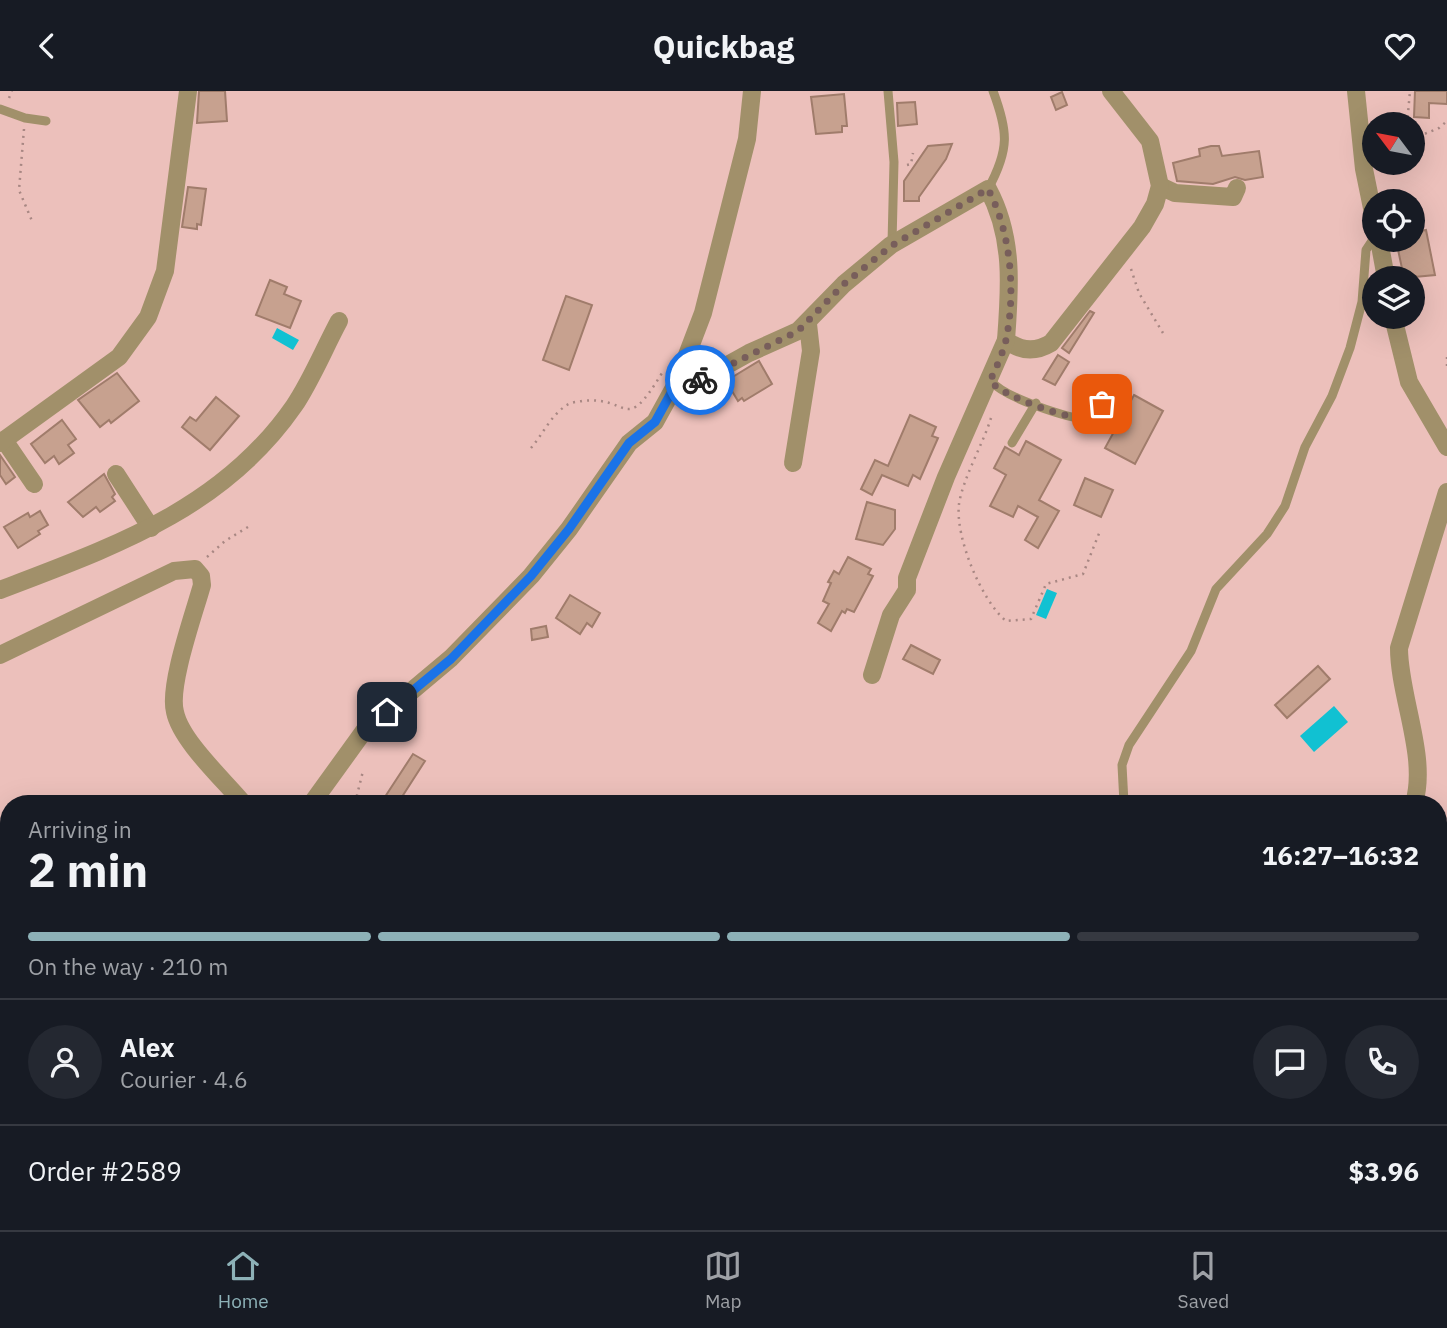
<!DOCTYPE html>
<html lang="en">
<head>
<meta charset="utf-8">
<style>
	body { margin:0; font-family:"IBM Plex Sans",sans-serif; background:#242831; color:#f1f3f6; height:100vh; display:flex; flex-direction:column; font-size:26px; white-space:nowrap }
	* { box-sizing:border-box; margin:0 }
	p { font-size:23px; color:#9ea1a6 }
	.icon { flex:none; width:38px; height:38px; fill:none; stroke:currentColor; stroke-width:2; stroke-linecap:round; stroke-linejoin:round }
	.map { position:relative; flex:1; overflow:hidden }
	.panel { position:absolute; left:0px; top:704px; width:1447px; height:436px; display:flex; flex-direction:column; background:#171b24; border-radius:28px 28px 0 0; box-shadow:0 7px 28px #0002 }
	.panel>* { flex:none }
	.needle { width:46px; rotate:302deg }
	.fabs { position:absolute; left:1362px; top:21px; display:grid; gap:14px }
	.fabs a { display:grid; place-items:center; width:63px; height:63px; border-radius:50%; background:#171b24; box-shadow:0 7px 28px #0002; font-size:35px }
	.pin { position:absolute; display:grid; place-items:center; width:60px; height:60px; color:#fff; margin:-30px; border-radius:14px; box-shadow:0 4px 10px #0006 }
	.courier { position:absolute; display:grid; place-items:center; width:70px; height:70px; margin:-35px; border:5px solid #1a73e8; border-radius:50%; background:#fff; color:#222; box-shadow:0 2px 9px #0007 }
	.head em { font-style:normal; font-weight:700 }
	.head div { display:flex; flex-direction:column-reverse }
	.head { display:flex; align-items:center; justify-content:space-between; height:119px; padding:0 28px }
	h1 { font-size:46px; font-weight:700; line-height:52px }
	.bar { display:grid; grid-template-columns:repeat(4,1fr); gap:10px 7px; align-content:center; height:84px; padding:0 28px }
	.bar i { height:9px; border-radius:5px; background:#363941 }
	.bar .current { background:#8db1b7 }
	.bar p { grid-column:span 4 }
	.line { display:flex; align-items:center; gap:18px; padding:0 28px; border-top:2px solid #363941 }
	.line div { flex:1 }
	.round { display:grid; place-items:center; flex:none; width:74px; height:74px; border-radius:37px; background:#242831 }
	header { display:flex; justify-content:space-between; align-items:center; height:91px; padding:0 28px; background:#171b24; font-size:32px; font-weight:700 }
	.menu { display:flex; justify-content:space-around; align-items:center; height:98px; border-top:2px solid #363941; background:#171b24; font-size:19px; color:#9ea1a6 }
	.menu a { display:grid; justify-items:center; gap:4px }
	.menu .current { color:#8db1b7 }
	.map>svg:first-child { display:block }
</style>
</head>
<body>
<header><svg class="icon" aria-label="back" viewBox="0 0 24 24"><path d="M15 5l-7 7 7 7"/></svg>Quickbag<svg class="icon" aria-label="heart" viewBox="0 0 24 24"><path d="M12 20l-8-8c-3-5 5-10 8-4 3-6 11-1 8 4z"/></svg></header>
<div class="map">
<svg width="1447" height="1139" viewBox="0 0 1447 1139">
	<rect width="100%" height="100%" fill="#ecc0bb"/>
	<!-- water -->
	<g fill="#11c1d2">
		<path d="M277,237L299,249L293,259L272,247Z"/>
		<path d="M1047,498L1057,502L1046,528L1036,524Z"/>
		<path d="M1334,615L1348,631L1314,661L1300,645Z"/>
	</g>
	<!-- building -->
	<g fill="#c7a18f" stroke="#a07c6b" stroke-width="2">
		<path d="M199,0H225L227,30L197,32Z"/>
		<path d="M1415,0H1447V13L1429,12V27L1414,26Z"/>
		<path d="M1062,1L1067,14L1056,19L1051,6Z"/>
		<path d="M844,3L847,35H842V41L816,43L811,6Z"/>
		<path d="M915,11L917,33L898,35L897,12Z"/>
		<path d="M952,53L946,68L919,106V110H904V90L928,55Z"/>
		<path d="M1211,55H1219L1222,65L1259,60L1263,86L1245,89L1235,86L1213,93L1177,90L1173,72L1200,65L1199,58Z"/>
		<path d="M188,96L206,98L201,134L197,133V138L182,136Z"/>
		<path d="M1426,139L1435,184L1404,187L1396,149H1412V142Z"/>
		<path d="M270,189L287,196L284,203L301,210L290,237L256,224Z"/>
		<path d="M566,205L592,214L569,279L543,269Z"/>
		<path d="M1090,220L1094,222L1069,262L1062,257Z"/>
		<path d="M1058,264L1069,271L1055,294L1043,288Z"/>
		<path d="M759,270L772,293L744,310L742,307L738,310L726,290Z"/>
		<path d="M117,282L139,310L111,332L109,329L100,336L78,309Z"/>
		<path d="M1134,304L1163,320L1135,373L1105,357Z"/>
		<path d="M216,306L239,325L210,359L182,336L190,326L196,330Z"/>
		<path d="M910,324L936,336L932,345L938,347L920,388L913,384L908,395L882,384L872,404L861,398L875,369L888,375Z"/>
		<path d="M62,329L76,348L68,354L74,362L59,373L54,365L45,372L31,353Z"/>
		<path d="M1026,350L1061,369L1039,409L1059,420L1038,457L1025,449L1038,426L1018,415L1013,426L990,415L1006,384L994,377L1005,356L1019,364Z"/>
		<path d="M0,364L15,386L6,393L0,384Z"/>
		<path d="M104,383L115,403L112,406L115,410L100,421L96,416L83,426L68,411Z"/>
		<path d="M1085,387L1113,399L1101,426L1074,414Z"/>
		<path d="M867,411L895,419V438L883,454L856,448Z"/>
		<path d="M40,420L48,434L38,440L40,443L18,457L4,436L28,422L30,426Z"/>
		<path d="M848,466L871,478L868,483L873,485L854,521L847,518L845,522L842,520L831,540L818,532L829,513L823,510L831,492L828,491L834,480L839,483Z"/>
		<path d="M570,504L600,522L592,536L587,532L580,543L556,527Z"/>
		<path d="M546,535L548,546L532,549L531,538Z"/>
		<path d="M911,554L940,569L933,583L903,568Z"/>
		<path d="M1318,575L1330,588L1287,627L1275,614Z"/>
		<path d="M413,663L425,670L398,712H381Z"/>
	</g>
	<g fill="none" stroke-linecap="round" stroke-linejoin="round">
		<!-- path -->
		<g stroke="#a88783" stroke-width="2.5" stroke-dasharray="2 5" stroke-linecap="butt">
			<path d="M9,7L12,0"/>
			<path d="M1407,33L1410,0"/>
			<path d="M24,38L19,99L32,130"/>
			<path d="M1412,48L1439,37L1447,30"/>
			<path d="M907,74L911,73L913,62"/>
			<path d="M1131,178L1139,202L1163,242"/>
			<path d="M1447,266V280"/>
			<path d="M991,327C983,353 963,387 959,413C955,446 981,509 1006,530L1031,528L1046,493L1083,483L1100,440"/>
			<path d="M531,357C543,343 551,324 567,314C571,311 577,311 582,310C631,304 623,346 662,282"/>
			<path d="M207,466L225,450L248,436"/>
			<path d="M355,712L363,680"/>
			<path d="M1336,1134L1355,1136L1358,1139"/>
			<path d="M502,1139L507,1130"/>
			<path d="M902,1139L909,1130"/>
			<path d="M940,1139L943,1130"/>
		</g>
		<!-- service -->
		<g stroke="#a1906a" stroke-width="9">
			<path d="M888,0L894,71L892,152"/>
			<path d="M0,18L25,27L46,30"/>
			<path d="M988,98C1010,58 1008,40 993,0"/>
			<path d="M991,290C1005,307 1067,327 1090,329L1113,297"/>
			<path d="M1012,352L1036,312"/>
			<path d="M1124,712L1122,674L1129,654L1191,560L1216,498L1267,443L1285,415L1305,356L1332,305L1350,257L1362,211L1366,159L1374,147"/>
		</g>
		<!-- minor -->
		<g stroke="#a1906a" stroke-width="18">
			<path d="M1356,0L1364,78L1374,127"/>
			<path d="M1160,95L1175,102L1233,106L1237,97"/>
			<path d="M1379,149L1386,187"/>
			<path d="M1393,226L1409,291L1447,356"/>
			<path d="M676,293L695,292L749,262L798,240L844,193L891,154L988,98C1014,146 1010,197 1006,249C1021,261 1036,261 1051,252L1142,136L1155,113L1160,95L1150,50L1111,0"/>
			<path d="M4,349L34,393"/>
			<path d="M0,352L119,266L148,226L165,180L188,0"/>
			<path d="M793,372L811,260L808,233"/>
			<path d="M116,383L151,437"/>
			<path d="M0,499C112,456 222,419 294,315C311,290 324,258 339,230"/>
			<path d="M0,564L174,480L195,478L201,485L202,494C194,523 168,595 175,621C181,650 224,689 243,712"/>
			<path d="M872,584L891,524L907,499V487L946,386L1006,249"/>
			<path d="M312,712L364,640L451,567L531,485L569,438L629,352L655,331L676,293L703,222L747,48L752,0"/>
			<path d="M1414,712C1428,666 1399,605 1399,557L1447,401"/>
			<path d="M1438,801L1447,791"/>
			<path d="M394,1130L395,1139"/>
			<path d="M483,1130L484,1139"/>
		</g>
	</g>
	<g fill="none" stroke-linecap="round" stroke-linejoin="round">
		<!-- done -->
		<path stroke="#785e5b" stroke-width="7" stroke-dasharray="0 12.6" d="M700,289L798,240L844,193L891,155L988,98C1011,141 1016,201 1006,249C1003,262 996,277 990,290C1005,307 1067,327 1090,329L1102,313"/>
		<!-- route -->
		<path stroke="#1a73e8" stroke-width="9" d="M387,621L451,568L531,485L569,438L629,352L655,331L676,293L700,289"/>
	</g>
</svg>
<div class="fabs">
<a><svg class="needle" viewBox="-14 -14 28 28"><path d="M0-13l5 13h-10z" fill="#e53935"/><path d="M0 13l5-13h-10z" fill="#9ea1a6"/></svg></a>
<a><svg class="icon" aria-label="locate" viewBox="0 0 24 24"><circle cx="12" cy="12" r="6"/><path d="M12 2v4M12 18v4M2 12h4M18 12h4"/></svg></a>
<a><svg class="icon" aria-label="layers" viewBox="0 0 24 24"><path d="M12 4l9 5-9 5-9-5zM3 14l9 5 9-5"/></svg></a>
</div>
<div class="pin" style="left:1102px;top:313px;background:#ea580c"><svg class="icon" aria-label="bag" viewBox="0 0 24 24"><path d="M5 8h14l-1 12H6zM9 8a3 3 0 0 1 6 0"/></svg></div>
<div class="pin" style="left:387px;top:621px;background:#1f2937"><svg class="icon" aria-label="home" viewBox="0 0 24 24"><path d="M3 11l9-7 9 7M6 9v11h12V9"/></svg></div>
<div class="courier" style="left:700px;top:289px"><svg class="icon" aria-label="bike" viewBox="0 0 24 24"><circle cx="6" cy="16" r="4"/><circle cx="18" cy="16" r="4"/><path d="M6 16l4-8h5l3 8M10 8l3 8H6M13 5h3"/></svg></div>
<section class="panel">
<div class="head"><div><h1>2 min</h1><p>Arriving in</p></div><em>16:27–16:32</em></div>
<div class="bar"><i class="current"></i><i class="current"></i><i class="current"></i><i></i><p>On the way · 210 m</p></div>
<div class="line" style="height:126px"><a class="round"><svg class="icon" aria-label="person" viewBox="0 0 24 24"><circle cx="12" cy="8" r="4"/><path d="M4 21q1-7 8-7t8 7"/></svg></a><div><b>Alex</b><p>Courier · 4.6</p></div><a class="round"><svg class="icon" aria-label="chat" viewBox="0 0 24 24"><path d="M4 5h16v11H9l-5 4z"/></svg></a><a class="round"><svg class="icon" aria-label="phone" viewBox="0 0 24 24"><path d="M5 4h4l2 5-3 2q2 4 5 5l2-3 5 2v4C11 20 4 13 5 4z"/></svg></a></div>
<div class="line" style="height:91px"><div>Order #2589</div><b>$3.96</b></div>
</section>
</div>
<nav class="menu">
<a class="current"><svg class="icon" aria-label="home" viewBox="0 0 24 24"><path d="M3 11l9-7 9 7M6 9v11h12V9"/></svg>Home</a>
<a><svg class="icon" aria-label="map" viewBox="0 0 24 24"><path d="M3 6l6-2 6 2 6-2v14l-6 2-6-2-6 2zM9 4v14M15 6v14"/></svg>Map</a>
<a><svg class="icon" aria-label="saved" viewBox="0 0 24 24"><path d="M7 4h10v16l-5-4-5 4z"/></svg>Saved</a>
</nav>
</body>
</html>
